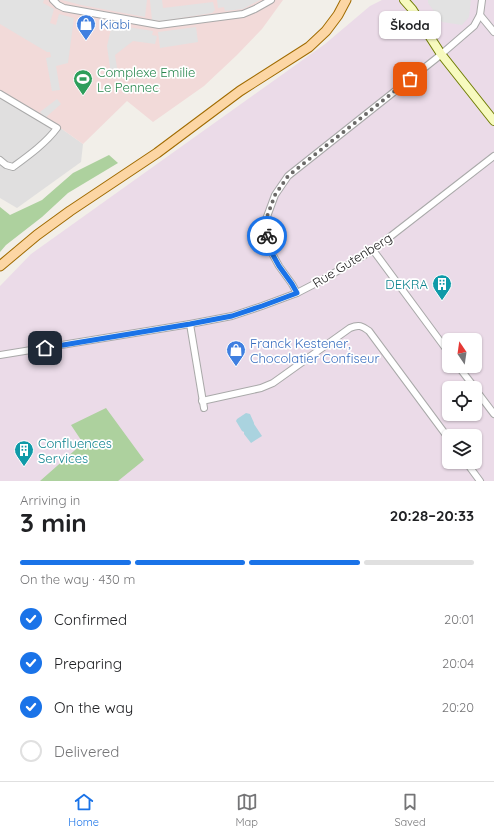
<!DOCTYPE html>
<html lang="en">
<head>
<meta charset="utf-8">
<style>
	body { margin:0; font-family:Quicksand,sans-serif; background:#f6f6f6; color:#202124; height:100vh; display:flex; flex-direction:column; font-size:15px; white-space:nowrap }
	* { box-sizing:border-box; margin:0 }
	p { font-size:13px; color:#757577 }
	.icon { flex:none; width:22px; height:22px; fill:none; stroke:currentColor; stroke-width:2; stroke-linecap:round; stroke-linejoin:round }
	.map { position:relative; height:481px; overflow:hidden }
	.details { display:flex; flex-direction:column; background:#fff; flex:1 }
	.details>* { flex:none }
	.needle { width:26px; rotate:347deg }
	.fabs { position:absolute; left:442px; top:333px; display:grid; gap:8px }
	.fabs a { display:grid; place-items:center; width:40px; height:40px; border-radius:6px; background:#fff; box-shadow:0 1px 3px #0004; font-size:20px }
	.pin { position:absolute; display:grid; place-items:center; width:34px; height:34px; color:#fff; margin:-17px; border-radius:8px; box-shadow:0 2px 6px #0006 }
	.courier { position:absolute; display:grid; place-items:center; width:40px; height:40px; margin:-20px; border:3px solid #1a73e8; border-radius:50%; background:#fff; color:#222; box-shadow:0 1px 5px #0007 }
	.bubble { position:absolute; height:28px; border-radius:6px; background:#fff; box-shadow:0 1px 3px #0004; font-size:13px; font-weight:700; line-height:28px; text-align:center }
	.summary em { font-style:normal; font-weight:700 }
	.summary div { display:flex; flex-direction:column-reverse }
	.summary { display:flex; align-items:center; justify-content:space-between; height:68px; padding:0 20px }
	h1 { font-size:26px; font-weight:700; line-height:30px }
	.bar { display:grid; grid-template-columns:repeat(4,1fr); gap:6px 4px; align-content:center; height:48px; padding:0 20px }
	.bar i { height:5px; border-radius:3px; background:#e0e0e0 }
	.bar .on { background:#1a73e8 }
	.bar p { grid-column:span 4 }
	ol { padding:0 20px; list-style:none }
	li { display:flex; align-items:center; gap:12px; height:44px }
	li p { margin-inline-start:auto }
	li .icon { padding:4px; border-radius:50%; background:#1a73e8; color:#fff; stroke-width:4 }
	li:last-child { color:#757577 }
	li i { width:22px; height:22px; border:2px solid #e0e0e0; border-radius:50% }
	.dock { display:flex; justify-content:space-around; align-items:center; height:56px; border-top:1px solid #e0e0e0; background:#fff; font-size:11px; color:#757577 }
	.dock a { display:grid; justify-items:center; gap:2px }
	.dock .on { color:#1a73e8 }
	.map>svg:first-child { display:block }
</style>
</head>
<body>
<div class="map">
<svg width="494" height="481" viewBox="0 0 494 481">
	<rect width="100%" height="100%" fill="#f2efe9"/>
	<!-- residential -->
	<path fill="#e0dfdf" d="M0,94L59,127L83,144L81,162L17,208L0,198Z"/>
	<!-- commercial -->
	<path fill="#f2dad9" d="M0,0H283L262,29L237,55L204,86L153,122L127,101L83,144L59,127L0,94Z"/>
	<!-- industrial -->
	<path fill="#ebdbe8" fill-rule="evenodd" d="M382,0H494V481H0V286L31,254L325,44L370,6ZM449,340H475V366H449ZM449,388H475V414H449ZM449,436H475V462H449Z"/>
	<!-- forest -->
	<g fill="#add19e">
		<path d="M109,155L118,163L68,193L42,217L6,245L0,252V207L10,215L42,200L73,173Z"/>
		<path d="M106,408L144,460L118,481H40L83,443L71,425Z"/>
	</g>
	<!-- parking -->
	<g fill="#e2e2e2">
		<path d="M0,0H44L43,3L54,9L50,23L56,25L59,14L74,18L68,63L56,66L60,90L52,91L46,58L51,57L50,52H47L0,24Z"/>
		<path d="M62,0H147L145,17L81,5Z"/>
		<path d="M150,0H162L163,8L213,2L215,10L212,13L162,21L152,20Z"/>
		<path d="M217,0H260L243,9L225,11L224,7L218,8Z"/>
		<path d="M428,0H471L469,17L462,25L442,22L428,3Z"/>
		<path d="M115,25L153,31L152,35L157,36L155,44L133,41L115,55L118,74L111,75L107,46L111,29L114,30Z"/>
		<path d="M196,27L198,42L160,48L158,32Z"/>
		<path d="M57,99L61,104L45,118L40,112Z"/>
	</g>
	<!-- water -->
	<path fill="#aad3df" d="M246,413L250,414L254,423V424L262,436L251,443L244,434V432L242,431L236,421L237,419Z"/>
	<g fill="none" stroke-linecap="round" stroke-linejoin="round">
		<defs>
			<g id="street">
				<path d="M53,0L58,5L64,8L159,25L243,14L255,9L271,0"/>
				<path d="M480,15L494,32"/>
				<path d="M0,94L57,128C46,143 28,156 13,167L6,165L0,160"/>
				<path d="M373,250L449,353"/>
				<path d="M297,293L292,284L279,266L268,246L265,222L275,195L288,176L438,57L474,26L480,15L482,0"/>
				<path d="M190,324L204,408"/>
				<path d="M0,355L190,324L232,316L262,306L297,293L324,279L373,250L494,156"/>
				<path d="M458,366L475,388"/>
				<path d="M475,389L494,414"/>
				<path d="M202,401L261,388L273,383L350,328C359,324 362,326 369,331L449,439"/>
				<path d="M466,462L480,481"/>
			</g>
			<path id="secondary" d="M404,0L412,9L441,54L494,121"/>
			<path id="primary" d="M0,266L37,235L70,211L157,153L240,91L309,47L326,31L338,15L346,0"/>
		</defs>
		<!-- street casing -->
		<use href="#street" stroke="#a9a9a9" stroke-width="8"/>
		<!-- secondary casing -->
		<use href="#secondary" stroke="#707d05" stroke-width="10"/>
		<!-- primary casing -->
		<use href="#primary" stroke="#a06b00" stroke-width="11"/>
		<!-- street -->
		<use href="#street" stroke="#fff" stroke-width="6"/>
		<!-- secondary -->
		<use href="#secondary" stroke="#f7fabf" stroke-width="8"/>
		<!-- primary -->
		<use href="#primary" stroke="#fcd6a4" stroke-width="9"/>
	</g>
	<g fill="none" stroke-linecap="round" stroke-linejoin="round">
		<!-- done -->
		<path stroke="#6b6a68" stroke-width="4" stroke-dasharray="0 7.2" d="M267,236L265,222L275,195L288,176L410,79"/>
		<!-- route -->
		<path stroke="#1a73e8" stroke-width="5" d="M45,348L190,324L232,316L262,306L297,293L292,284L279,266L268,246L267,236"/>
	</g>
	<!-- icons -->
	<defs>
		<symbol id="shop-pin" viewBox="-11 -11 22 30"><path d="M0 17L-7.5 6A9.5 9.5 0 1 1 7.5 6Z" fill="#3f7fe0" stroke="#fff"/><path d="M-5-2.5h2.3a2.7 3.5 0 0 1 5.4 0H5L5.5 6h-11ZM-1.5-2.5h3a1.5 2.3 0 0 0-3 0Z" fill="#fff"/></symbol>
		<symbol id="stadium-pin" viewBox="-11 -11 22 30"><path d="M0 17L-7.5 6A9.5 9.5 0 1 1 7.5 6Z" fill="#2e9e5b" stroke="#fff"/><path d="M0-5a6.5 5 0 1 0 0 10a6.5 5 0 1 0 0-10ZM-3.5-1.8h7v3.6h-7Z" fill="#fff"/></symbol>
		<symbol id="building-pin" viewBox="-11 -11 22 30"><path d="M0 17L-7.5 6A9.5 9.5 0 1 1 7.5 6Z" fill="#0f9aa8" stroke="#fff"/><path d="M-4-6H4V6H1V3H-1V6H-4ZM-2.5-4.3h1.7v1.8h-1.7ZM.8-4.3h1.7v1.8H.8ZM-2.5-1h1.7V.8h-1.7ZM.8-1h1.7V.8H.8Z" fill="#fff"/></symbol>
	</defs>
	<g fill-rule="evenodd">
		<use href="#shop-pin" x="75" y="13" width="22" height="30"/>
		<use href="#stadium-pin" x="72" y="68" width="22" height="30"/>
		<use href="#building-pin" x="431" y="273" width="22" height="30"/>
		<use href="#shop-pin" x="225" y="339" width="22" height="30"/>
		<use href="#building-pin" x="13" y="439" width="22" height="30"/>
	</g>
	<g text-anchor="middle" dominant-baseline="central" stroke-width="3.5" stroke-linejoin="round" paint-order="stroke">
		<!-- shop labels -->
		<g font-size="13" fill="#366cbe" stroke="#fff" text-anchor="start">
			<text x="100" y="24">Kiabi</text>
			<text x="250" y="343">Franck Kestener,<tspan x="250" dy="15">Chocolatier Confiseur</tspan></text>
		</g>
		<!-- leisure labels -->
		<g font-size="13" fill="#27864d" stroke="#fff" text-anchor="start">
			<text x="97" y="72">Complexe Emilie<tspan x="97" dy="15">Le Pennec</tspan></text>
		</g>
		<!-- street labels -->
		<g font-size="13" fill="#222" stroke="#fff">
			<text transform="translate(352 260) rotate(-32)">Rue Gutenberg</text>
		</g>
		<!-- culture labels -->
		<g font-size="13" fill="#0d838f" stroke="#fff" text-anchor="end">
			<text x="428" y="284">DEKRA</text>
			<text x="38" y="443" text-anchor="start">Confluences<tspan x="38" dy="15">Services</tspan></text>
		</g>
	</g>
</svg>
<div class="fabs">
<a><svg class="needle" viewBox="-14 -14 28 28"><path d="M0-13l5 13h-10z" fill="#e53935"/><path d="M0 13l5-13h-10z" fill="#757577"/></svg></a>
<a><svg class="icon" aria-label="locate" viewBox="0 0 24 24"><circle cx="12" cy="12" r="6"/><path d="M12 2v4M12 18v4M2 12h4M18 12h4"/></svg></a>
<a><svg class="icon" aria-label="layers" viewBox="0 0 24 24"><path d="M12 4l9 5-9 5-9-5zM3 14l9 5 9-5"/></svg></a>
</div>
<div class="pin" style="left:410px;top:79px;background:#ea580c"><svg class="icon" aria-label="bag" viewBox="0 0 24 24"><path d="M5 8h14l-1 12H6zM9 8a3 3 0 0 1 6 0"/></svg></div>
<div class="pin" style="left:45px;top:348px;background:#1f2937"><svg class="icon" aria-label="home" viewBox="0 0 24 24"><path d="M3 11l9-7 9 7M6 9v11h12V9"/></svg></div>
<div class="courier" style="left:267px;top:236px"><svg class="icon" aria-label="bike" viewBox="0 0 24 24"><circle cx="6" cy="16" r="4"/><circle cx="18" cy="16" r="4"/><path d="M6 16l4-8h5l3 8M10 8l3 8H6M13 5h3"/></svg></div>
<div class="bubble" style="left:379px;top:11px;width:62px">Škoda</div>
</div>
<section class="details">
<div class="summary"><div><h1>3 min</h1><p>Arriving in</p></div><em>20:28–20:33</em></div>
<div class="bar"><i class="on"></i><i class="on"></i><i class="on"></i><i></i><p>On the way · 430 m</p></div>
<ol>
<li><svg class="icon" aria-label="check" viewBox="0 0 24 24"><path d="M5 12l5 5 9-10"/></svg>Confirmed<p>20:01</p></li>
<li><svg class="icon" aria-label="check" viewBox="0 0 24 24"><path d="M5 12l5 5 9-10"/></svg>Preparing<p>20:04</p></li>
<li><svg class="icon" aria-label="check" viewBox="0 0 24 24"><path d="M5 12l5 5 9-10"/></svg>On the way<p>20:20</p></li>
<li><i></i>Delivered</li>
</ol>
</section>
<nav class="dock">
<a class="on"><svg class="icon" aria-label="home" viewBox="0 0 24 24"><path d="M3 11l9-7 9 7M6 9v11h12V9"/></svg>Home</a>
<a><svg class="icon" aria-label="map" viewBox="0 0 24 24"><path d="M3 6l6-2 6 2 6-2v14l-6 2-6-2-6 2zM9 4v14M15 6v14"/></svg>Map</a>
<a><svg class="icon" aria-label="saved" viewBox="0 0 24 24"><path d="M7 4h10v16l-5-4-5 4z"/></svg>Saved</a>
</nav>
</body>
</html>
